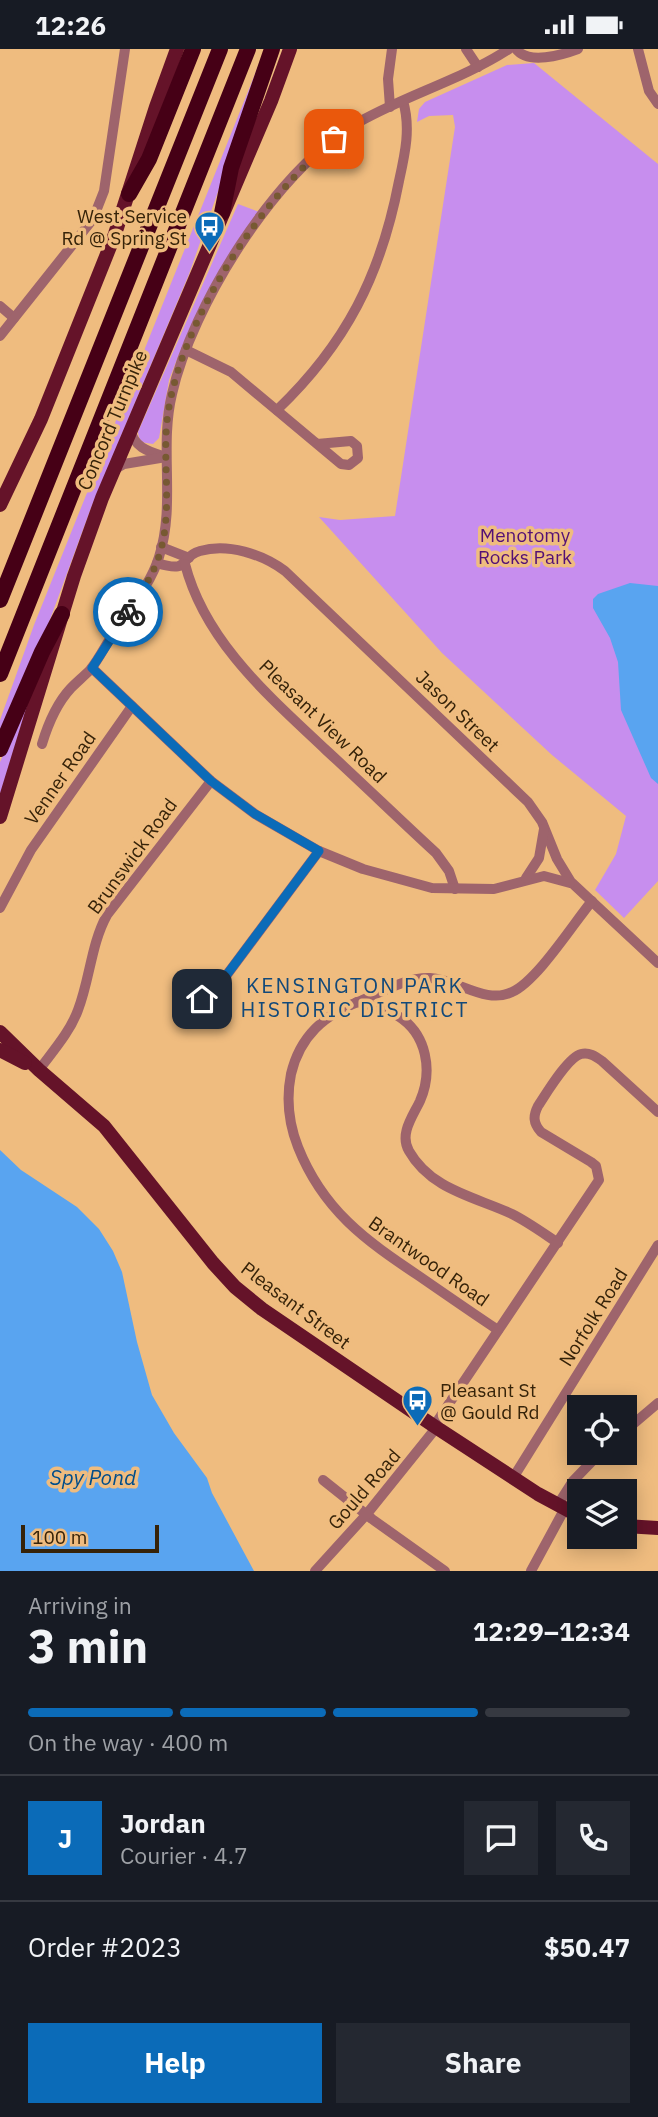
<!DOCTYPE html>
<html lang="en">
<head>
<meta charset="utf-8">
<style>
	body { margin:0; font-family:"IBM Plex Sans",sans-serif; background:#242831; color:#f1f3f6; height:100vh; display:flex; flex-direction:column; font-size:26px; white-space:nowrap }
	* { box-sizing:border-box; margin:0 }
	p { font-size:23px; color:#9ea1a6 }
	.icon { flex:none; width:38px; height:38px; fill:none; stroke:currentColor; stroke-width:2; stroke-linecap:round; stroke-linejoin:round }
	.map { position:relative; height:1522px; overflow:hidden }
	.panel { display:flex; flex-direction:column; background:#171b24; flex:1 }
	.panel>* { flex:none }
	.controls { position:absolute; left:567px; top:1346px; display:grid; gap:14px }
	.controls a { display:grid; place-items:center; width:70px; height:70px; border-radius:0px; background:#171b24; box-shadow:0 4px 18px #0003; font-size:35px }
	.scale { position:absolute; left:21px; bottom:18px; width:138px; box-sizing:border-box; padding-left:7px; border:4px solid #362309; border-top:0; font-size:19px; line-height:24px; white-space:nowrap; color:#362309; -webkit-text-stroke:5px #efbc7f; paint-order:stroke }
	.pin { position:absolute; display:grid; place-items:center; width:60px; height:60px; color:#fff; margin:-30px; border-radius:14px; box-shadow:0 4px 10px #0006 }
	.courier { position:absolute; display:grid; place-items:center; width:70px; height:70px; margin:-35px; border:5px solid #0b6bb8; border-radius:50%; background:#fff; color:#222; box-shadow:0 2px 9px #0007 }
	.summary em { font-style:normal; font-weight:700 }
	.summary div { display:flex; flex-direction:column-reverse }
	.summary { display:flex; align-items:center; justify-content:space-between; height:119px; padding:0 28px }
	h1 { font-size:46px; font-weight:700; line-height:52px }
	.bar { display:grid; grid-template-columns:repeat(4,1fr); gap:10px 7px; align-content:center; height:84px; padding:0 28px }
	.bar i { height:9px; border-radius:5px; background:#363941 }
	.bar .on { background:#0b6bb8 }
	.bar p { grid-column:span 4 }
	.line { display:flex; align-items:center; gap:18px; padding:0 28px; border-top:2px solid #363941 }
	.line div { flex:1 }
	.round { display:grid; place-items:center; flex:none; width:74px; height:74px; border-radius:0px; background:#242831 }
	.cta { display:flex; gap:14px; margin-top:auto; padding:14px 28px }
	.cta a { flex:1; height:80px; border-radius:0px; background:#0b6bb8; color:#fff; font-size:28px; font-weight:700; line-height:80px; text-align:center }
	.cta a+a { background:#242831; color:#f1f3f6 }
	.status { display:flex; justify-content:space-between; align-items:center; height:49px; padding:0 35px; background:#171b24; direction:ltr }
	.status svg { height:19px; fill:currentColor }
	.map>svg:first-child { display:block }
</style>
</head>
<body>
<div class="status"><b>12:26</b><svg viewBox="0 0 49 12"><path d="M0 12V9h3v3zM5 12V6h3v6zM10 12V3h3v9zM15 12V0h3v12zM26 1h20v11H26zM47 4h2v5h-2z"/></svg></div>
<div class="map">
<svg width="658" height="1522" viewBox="0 0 658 1522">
	<rect width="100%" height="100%" fill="#efbc7f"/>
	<!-- green -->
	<g fill="#c78eee">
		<path d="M534,14L658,115V832L624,869L595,841L616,805L626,767L552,706L442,604L319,468L340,471L395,467L455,78L453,66L429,67L417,73L419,60L425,53L507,16Z"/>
		<path d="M259,15H263L189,225L91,459L41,595L0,688V671L34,576Z"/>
		<path d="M238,155L259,163L179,305L169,331L159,389L153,395C143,394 139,393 138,383Z"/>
		<path d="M34,635L0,746V713Z"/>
	</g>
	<!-- water -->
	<g fill="#59a4f0">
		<path d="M630,534L658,537V735L651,729L621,661L618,613L610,589L593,559V550L598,545Z"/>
		<path d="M0,1101L21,1121L77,1158L99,1180L113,1202L122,1223L137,1293L152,1346L174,1384L207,1429L212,1444L254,1522H0Z"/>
	</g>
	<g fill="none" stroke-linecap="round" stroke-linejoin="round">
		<!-- minor -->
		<g stroke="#9e646c" stroke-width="10">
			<path d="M466,0L478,18"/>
			<path d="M516,0C528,16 562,6 578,0"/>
			<path d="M638,0L649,42L658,55"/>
			<path d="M390,58L388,30L392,0"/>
			<path d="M0,257L14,269"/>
			<path d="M0,287L93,170L104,142L125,0"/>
			<path d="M186,301L231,323L341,415L349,416L358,409L357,397L351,392L317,395"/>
			<path d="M277,361C346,295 381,226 399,132C405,105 411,79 403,52"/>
			<path d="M130,380C134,398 147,402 163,407"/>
			<path d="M112,422L124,415L166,408"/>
			<path d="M161,498L189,509"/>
			<path d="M157,514C192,525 178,508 200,502C228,494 262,505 285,522L528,753L542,773L557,810L571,833L658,914"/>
			<path d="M185,515C205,593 270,648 326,701C363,735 399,770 436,804L449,822L455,840"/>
			<path d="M92,619L211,732L255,765L319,802L363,820L432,839L494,840L544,827L570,834"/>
			<path d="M42,695C48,675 56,655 71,639C77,633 84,627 90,621C99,610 105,597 113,585C129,560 150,537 159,508C176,455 159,399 172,345C192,257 274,125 352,77C402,47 460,32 509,0"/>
			<path d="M526,829L539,809L544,780"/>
			<path d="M0,859L31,801L132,657"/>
			<path d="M227,926L198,932L193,940L196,947L202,950L211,947L319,802"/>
			<path d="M357,953C371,956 386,959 398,967C427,985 433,1022 420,1052C413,1067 399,1085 409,1102C431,1141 476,1148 512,1165C528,1173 543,1184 558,1194"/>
			<path d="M39,1021C53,1002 70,983 78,961C90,930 91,895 107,866L211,732"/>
			<path d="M498,1281C471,1263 445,1245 419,1227C365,1191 323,1161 298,1098C289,1075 286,1050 291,1025C300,987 324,966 360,952C381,943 408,928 430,929C457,930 486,956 512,943C537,932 573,875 592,852"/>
			<path d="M434,1377L599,1131L596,1117L591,1113L541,1083C533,1074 533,1067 538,1057C546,1045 568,1008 581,1005C589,1003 595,1007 602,1012L658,1063"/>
			<path d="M625,1382L658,1354"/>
			<path d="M513,1429L658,1196"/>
			<path d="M323,1431L372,1470L445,1522"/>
			<path d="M557,1457L573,1432L600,1404"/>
			<path d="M315,1522L366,1466L436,1379"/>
			<path d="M531,1522L564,1461"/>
		</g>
		<!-- major -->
		<g stroke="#651329" stroke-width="14">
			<path d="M0,456L41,370L115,185L156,58L177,0"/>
			<path d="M0,768L74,527L102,449L271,52L290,0"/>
			<path d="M0,983L39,1021L104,1077L213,1214L235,1238L262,1260L434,1377L538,1445L579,1467"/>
			<path d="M0,1001L25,1014"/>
			<path d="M625,1477L658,1479"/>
		</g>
		<!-- highway -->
		<g stroke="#460016" stroke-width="16">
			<path d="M129,145L149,110L193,0"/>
			<path d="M222,164L231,119L272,0"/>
			<path d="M0,551L220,0"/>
			<path d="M0,625L248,0"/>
			<path d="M0,700L42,603L62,565"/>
		</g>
	</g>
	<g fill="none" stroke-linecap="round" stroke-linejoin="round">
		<!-- done -->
		<path stroke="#775932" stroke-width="7" stroke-dasharray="0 12.6" d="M128,563C140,546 152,528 159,507C174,461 161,411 168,364C182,270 261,150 334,90"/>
		<!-- route -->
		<path stroke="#0b6bb8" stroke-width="9" d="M128,563L92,619L211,732L255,765L319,802L211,947L202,950"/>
	</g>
	<!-- icons -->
	<defs>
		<symbol id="bus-pin" viewBox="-11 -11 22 30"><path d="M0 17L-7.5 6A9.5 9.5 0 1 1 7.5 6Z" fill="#0b6bb8" stroke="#efbc7f"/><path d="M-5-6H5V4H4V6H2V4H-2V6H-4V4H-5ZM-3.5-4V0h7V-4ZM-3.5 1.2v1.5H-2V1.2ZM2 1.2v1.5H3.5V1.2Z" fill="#fff"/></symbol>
	</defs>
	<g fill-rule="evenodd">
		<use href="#bus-pin" x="192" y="160" width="35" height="47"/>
		<use href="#bus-pin" x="400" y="1334" width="35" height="47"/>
	</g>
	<g text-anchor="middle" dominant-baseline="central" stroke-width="7" stroke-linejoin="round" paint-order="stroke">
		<!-- poi labels -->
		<g font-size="19" fill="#362309" stroke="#efbc7f" text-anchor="end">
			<text x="187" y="167">West Service<tspan x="187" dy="22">Rd @ Spring St</tspan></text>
			<text x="440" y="1341" text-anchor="start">Pleasant St<tspan x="440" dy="22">@ Gould Rd</tspan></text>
		</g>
		<!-- street labels -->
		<g font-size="19" fill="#362309" stroke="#efbc7f">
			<text transform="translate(112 371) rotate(-67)">Concord Turnpike</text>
			<text transform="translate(458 662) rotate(44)">Jason Street</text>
			<text transform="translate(323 672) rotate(44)">Pleasant View Road</text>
			<text transform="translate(60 729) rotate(-55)">Venner Road</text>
			<text transform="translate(132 807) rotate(-54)">Brunswick Road</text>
			<text transform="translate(429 1212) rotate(35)">Brantwood Road</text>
			<text transform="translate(296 1256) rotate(37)">Pleasant Street</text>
			<text transform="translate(593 1268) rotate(-58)">Norfolk Road</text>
			<text transform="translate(364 1440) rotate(-49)">Gould Road</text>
		</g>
		<!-- park labels -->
		<g font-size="19" fill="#531075" stroke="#efbc7f">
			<text x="525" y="486">Menotomy<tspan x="525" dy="22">Rocks Park</tspan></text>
		</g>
		<!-- neighbourhood labels -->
		<g font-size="21" letter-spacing="2" fill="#12497a" stroke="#efbc7f">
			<text x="355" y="936">KENSINGTON PARK<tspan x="355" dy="24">HISTORIC DISTRICT</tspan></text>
		</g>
		<!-- water labels -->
		<g font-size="21" font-style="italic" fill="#004d8a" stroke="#efbc7f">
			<text x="93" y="1428">Spy Pond</text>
		</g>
	</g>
</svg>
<div class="controls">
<a><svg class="icon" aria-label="locate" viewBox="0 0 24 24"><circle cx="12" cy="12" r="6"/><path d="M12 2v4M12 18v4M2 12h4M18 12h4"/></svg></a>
<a><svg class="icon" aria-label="layers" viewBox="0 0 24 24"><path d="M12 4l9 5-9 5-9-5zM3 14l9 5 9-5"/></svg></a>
</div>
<div class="scale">100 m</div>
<div class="pin" style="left:334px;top:90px;background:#ea580c"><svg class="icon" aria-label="bag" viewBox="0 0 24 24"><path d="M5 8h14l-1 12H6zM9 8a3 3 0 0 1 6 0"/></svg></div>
<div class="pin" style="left:202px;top:950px;background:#1f2937"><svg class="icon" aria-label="home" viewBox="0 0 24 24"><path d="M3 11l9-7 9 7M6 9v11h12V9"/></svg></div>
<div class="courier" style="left:128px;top:563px"><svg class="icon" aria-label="bike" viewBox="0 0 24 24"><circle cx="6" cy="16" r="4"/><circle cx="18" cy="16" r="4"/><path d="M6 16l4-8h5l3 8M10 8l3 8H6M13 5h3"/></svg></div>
</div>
<section class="panel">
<div class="summary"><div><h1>3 min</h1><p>Arriving in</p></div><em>12:29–12:34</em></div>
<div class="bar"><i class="on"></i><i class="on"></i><i class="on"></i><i></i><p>On the way · 400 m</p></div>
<div class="line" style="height:126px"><b class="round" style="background:#0b6bb8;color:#fff">J</b><div><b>Jordan</b><p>Courier · 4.7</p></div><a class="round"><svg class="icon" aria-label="chat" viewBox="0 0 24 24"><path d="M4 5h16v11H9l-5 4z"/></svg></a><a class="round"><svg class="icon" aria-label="phone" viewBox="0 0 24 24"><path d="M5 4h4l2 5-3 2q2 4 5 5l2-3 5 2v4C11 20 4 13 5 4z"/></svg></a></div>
<div class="line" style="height:91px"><div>Order #2023</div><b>$50.47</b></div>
<div class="cta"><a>Help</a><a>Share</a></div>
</section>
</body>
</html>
